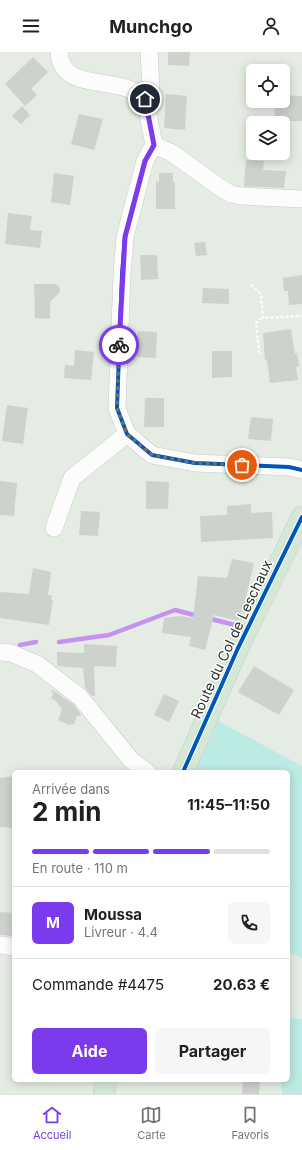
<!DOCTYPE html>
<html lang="fr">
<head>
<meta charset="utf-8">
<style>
	body { margin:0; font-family:Inter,sans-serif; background:#f6f6f6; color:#202124; height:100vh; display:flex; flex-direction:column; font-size:15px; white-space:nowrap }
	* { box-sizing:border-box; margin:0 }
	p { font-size:13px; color:#757577 }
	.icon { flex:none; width:22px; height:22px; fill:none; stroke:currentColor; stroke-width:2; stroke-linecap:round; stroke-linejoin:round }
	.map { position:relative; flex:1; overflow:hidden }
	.side { position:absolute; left:12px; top:718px; width:278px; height:312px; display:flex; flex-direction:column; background:#fff; border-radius:6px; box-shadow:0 2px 10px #0003 }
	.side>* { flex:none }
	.controls { position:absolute; left:246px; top:12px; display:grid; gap:8px }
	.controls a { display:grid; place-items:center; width:44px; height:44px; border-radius:6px; background:#fff; box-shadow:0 2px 10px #0003; font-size:20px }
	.pin { position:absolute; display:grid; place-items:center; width:34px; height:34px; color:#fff; margin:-17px; border:2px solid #fff; border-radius:50%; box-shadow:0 1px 4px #0007 }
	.courier { position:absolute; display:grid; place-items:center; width:40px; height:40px; margin:-20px; border:3px solid #7c3aed; border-radius:50%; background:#fff; color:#222; box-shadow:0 1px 5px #0007 }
	.overview em { font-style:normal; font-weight:700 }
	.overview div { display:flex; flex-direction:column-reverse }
	.overview { display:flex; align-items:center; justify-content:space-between; height:68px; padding:0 20px }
	h1 { font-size:26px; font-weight:700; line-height:30px }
	.bar { display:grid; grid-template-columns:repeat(4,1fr); gap:6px 4px; align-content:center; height:48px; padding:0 20px }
	.bar i { height:5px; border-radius:3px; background:#e0e0e0 }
	.bar .current { background:#7c3aed }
	.bar p { grid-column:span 4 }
	.line { display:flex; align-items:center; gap:10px; padding:0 20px; border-top:1px solid #e0e0e0 }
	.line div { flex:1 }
	.round { display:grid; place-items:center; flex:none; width:42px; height:42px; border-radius:6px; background:#f6f6f6 }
	.primary-button { display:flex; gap:8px; margin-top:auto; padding:8px 20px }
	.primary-button a { flex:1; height:46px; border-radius:6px; background:#7c3aed; color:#fff; font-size:16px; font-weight:700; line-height:46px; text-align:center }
	.primary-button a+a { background:#f6f6f6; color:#202124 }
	header { display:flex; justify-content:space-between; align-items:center; height:52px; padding:0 20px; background:#fff; font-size:18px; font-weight:700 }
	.tabs { display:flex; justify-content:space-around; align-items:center; height:56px; border-top:1px solid #e0e0e0; background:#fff; font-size:11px; color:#757577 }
	.tabs a { display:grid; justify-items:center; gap:2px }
	.tabs .current { color:#7c3aed }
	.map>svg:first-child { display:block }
</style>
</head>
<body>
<header><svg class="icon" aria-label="menu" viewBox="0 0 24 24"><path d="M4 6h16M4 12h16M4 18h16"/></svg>Munchgo<svg class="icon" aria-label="person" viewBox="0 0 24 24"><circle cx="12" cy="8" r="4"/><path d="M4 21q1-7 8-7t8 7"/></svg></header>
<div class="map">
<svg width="302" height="1042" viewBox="0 0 302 1042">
	<rect width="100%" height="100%" fill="#e5ece3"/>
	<!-- green -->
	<g fill="#bbebe4">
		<path d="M218,669L302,714V906L288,900V720H194Z"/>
		<path d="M288,966L302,967V1042H282L281,1028H288Z"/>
	</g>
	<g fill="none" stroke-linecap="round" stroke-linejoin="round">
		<!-- stream -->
		<g stroke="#c692f2" stroke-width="4.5">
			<path d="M207,566L235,573"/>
			<path d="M59,590L109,583L175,558L198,564"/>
			<path d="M20,593L36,590"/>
		</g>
	</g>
	<!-- building -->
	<g fill="#cdd2cc">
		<path d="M168,0H190L189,14L168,13Z"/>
		<path d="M33,5L48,20L31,37L37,43L25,54L5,32Z"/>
		<path d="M166,42L187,44L185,78L164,76Z"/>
		<path d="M283,43L302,44V69H274L275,49H283Z"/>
		<path d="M22,54L30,63L21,72L12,64Z"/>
		<path d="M79,62L103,67L94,98L71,92Z"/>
		<path d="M246,108L264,109L263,118L286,119L284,136L244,134Z"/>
		<path d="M54,121L74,124L70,153L51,150Z"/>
		<path d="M159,121H173V130H175V157H156V129L159,130Z"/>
		<path d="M8,161L32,164L30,178L42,179L40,196L5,192Z"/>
		<path d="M205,190L207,203L196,204L194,191Z"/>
		<path d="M140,203H157L158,227L141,228Z"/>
		<path d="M302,223V252L289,253L288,239H284L283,226Z"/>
		<path d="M34,232H56L60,236L59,241L50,250V267L35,266Z"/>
		<path d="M203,236L229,237V252L202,251Z"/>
		<path d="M291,277L295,302L297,301L299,314L296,315L298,328L270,331L267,308H265L263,281Z"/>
		<path d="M138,279L157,280L156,306L137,305Z"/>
		<path d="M75,298L94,300L91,328L64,326L65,313L74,314Z"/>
		<path d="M212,299H232V325L212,326Z"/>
		<path d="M145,346H164V375H144Z"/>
		<path d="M7,353L28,356L23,392L2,389Z"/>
		<path d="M251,365L273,367L271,389L248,387Z"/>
		<path d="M0,429L17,431L14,464L0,463Z"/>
		<path d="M146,429L169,430L168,457H146Z"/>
		<path d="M251,452V461L272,460L273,486L201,490L200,464L227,463V454Z"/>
		<path d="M81,459L100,460L98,484L79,483Z"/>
		<path d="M232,507L254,511L243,558L238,569L214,563L205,598L189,594L191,585L162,581L164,566L179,564L193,566L198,524L227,526Z"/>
		<path d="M33,516L51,520L48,543H52L51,548H53L49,573L0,566V540L29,542Z"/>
		<path d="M84,592L117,594L116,615L94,614L95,644H92L85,636L83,616L57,614V600L84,601Z"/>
		<path d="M254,614L294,638L279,663L238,640Z"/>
		<path d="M51,637L73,652L80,661L81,664H77L74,672L69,673L58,668L62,658L57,650L51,646L53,642Z"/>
		<path d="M164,642L179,649L169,670L154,663Z"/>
		<path d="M14,724V776L0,775V726Z"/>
		<path d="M0,860L14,861V884L0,883Z"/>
		<path d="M243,1028H260L259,1042H242Z"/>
	</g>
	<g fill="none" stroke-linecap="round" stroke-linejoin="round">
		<defs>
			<g id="minor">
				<path d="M59,0C61,36 105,27 129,37C135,39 140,44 145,47L154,93L172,101L222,137L231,142L241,144L302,147"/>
				<path d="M145,47L151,37L149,0"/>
				<path d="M154,93L145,109L125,185L122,222L117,356L127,382L152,403L195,411L289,415L302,418"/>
				<path d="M54,476L72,426L127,382"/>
				<path d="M0,600L11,601L37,612L80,645L131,708L147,720"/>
				<path d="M0,893L14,895"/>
			</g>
			<g id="major">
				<path d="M183,720L238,596L302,465"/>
				<path d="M104,1042L106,1028"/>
			</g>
		</defs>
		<!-- minor casing -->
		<use href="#minor" stroke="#cacac9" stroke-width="18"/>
		<!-- major casing -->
		<use href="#major" stroke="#c7cac7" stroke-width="22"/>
		<!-- path -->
		<g stroke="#fbfcfb" stroke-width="2.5" stroke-dasharray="3 2" stroke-linecap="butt">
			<path d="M251,233L261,242L263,266L302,264"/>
			<path d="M259,301L256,271L262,266"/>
		</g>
		<!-- minor -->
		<use href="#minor" stroke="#fbfcfb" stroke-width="17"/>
		<!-- major -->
		<use href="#major" stroke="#d4e9d5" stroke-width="21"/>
		<defs>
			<g id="cycleway">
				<path d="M154,93L145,109L125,185L122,222L117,356L127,382L152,403L195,411L289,415L302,418"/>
				<path d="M183,720L238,596L302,465"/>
			</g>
		</defs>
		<!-- cycleway casing -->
		<use href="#cycleway" stroke="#fff" stroke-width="6"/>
		<!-- cycleway -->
		<use href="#cycleway" stroke="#0057b8" stroke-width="4"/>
	</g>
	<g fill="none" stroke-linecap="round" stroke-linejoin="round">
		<!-- done -->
		<path stroke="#6d706d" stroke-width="4" stroke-dasharray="0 7.2" d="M119,293L117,356L127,382L152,403L195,411L242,413"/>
		<!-- route -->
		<path stroke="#7c3aed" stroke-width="5" d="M119,293L125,185L145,109L154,93L145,47"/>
	</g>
	<g text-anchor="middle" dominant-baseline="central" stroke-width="3" stroke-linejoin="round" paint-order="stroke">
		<!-- street labels -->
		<g font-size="14" fill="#2d2d2d" stroke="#fff">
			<text transform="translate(231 587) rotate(-65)">Route du Col de Leschaux</text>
		</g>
	</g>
</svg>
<div class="controls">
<a><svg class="icon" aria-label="locate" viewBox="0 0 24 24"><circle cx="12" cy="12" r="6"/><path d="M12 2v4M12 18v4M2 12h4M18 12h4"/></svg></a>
<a><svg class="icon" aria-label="layers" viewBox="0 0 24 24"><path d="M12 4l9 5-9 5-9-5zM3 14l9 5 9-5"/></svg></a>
</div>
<div class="pin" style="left:242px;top:413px;background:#ea580c"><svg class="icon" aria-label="bag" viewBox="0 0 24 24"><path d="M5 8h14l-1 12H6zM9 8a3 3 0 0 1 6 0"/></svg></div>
<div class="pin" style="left:145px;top:47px;background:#1f2937"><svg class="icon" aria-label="home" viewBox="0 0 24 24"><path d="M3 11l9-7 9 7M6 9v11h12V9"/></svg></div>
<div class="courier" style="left:119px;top:293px"><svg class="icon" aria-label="bike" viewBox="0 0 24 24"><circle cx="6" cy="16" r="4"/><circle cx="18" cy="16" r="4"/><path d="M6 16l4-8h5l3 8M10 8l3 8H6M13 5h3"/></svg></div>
<section class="side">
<div class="overview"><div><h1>2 min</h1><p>Arrivée dans</p></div><em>11:45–11:50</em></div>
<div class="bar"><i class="current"></i><i class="current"></i><i class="current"></i><i></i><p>En route · 110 m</p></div>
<div class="line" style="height:72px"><b class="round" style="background:#7c3aed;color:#fff">M</b><div><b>Moussa</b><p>Livreur · 4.4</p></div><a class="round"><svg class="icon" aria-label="phone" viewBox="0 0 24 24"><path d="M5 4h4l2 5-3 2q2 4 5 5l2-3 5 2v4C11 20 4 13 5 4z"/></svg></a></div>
<div class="line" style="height:52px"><div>Commande #4475</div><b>20.63 €</b></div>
<div class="primary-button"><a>Aide</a><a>Partager</a></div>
</section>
</div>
<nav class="tabs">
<a class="current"><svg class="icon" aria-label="home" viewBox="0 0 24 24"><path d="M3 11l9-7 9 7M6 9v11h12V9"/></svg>Accueil</a>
<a><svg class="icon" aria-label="map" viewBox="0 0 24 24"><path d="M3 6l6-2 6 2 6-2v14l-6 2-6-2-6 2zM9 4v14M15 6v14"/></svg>Carte</a>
<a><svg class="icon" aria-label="saved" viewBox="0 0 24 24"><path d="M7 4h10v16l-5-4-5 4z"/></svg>Favoris</a>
</nav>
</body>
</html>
